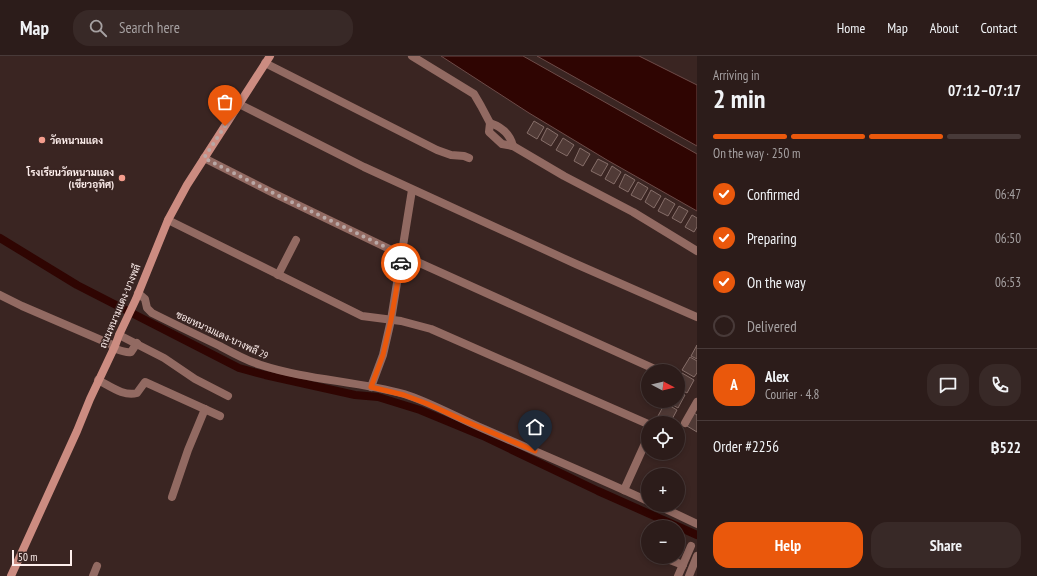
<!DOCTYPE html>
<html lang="en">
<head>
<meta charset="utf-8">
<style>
	body { margin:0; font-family:"PT Sans Narrow",Sarabun,sans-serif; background:#382927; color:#f1f3f6; height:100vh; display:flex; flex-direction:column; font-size:15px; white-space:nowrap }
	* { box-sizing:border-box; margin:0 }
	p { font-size:13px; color:#a6a1a2 }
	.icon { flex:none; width:22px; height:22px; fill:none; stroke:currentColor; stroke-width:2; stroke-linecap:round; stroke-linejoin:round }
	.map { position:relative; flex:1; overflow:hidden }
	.side { display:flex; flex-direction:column; background:#2c1c1a; width:340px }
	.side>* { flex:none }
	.needle { width:26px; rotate:97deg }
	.fabs { position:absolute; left:641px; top:308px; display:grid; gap:8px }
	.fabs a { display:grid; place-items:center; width:44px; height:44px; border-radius:50%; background:#2c1c1a; box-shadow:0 2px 6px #0003,0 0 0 1px #483a39; font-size:20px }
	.scale { position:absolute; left:12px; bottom:10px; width:60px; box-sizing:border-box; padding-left:4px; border:2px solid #feefed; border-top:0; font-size:11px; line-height:14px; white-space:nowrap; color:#feefed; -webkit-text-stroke:3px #3a2522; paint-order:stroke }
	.pin { position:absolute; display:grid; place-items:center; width:34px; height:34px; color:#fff; margin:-41px -17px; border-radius:50% 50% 50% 0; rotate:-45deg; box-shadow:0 0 4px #0007 }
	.pin .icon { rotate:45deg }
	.courier { position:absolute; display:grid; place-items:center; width:40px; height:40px; margin:-20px; border:3px solid #ea580c; border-radius:50%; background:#fff; color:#222; box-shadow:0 1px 5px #0007 }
	.headline em { font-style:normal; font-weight:800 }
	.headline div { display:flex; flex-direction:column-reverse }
	.headline { display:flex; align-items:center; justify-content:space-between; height:68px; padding:0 16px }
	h1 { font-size:26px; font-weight:800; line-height:30px }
	.bar { display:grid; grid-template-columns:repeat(4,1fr); gap:6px 4px; align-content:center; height:48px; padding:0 16px }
	.bar i { height:5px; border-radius:3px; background:#483a39 }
	.bar .current { background:#ea580c }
	.bar p { grid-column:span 4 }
	.line { display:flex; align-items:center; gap:10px; padding:0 16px; border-top:1px solid #483a39 }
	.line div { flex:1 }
	.round { display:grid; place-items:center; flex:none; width:42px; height:42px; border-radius:16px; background:#382927 }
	ol { padding:0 16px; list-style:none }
	li { display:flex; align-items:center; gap:12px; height:44px }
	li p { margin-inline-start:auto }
	li .icon { padding:4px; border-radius:50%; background:#ea580c; color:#fff; stroke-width:4 }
	li:last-child { color:#a6a1a2 }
	li i { width:22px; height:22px; border:2px solid #483a39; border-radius:50% }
	.button { display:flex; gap:8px; margin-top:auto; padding:8px 16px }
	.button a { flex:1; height:46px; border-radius:16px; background:#ea580c; color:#fff; font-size:16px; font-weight:800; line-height:46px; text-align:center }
	.button a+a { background:#382927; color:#f1f3f6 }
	header { display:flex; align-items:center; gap:24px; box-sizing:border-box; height:56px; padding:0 20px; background:#2c1c1a; border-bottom:1px solid #483a39 }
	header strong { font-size:19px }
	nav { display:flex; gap:22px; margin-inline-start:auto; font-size:14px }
	.search { width:280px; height:36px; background:#382927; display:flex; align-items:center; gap:10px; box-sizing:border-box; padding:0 14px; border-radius:16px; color:#a6a1a2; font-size:15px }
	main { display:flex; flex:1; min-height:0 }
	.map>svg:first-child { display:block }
</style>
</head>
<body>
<header>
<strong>Map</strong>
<div class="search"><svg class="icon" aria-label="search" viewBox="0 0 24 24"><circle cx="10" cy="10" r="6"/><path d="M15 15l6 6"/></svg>Search here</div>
<nav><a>Home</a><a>Map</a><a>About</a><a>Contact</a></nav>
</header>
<main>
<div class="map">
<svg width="697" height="520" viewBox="0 0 697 520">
	<rect width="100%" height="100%" fill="#3a2522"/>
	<!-- water -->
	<g fill="#2f0502" stroke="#6d4b48">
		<path d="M441,0H523L697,98V155L607,104L529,57Z"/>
		<path d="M537,0H639L697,29V90Z"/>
	</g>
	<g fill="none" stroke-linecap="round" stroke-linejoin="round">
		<!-- canal -->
		<path stroke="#2f0502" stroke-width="8" d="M0,182L77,229L239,312L265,319L355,339L378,341L420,354L483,380L598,435L697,479"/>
	</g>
	<!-- building -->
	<g fill="#503a36" stroke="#866e69">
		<path d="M534,65L544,71L537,83L527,77Z"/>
		<path d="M547,72L558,79L551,90L541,84Z"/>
		<path d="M563,82L574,89L567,100L556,94Z"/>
		<path d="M580,92L590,98L583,110L574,105Z"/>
		<path d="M598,103L608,108L601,120L591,115Z"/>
		<path d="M612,110L621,116L614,128L605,123Z"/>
		<path d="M625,118L635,124L628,136L619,131Z"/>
		<path d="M638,126L648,132L641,144L631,139Z"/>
		<path d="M651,134L661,140L654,152L645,146Z"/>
		<path d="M665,142L675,148L668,160L658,155Z"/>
		<path d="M679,150L688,155L681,167L672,162Z"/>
		<path d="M692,159L697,162V171L694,176L685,171Z"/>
		<path d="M697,289V303L691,300Z"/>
		<path d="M690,301L697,305V317L694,321L682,314Z"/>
		<path d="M682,317L694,324L687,337L678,332V324Z"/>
		<path d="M678,335L685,339L678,352L666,345H678Z"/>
		<path d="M665,347L677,354L670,367L658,360Z"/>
		<path d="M694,357L697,359V376L687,370Z"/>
	</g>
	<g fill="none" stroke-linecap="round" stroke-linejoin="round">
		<!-- street -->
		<g stroke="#926a62" stroke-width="8">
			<path d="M412,0L474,38L481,50L490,67L489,76L502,88L513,90L564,120L633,156L697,195"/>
			<path d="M265,7L437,94L451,99L464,100L469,102"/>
			<path d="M239,48L364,111L576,208L697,261"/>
			<path d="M490,67C502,71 510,78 513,90"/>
			<path d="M204,102L271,136L402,199L659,315"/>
			<path d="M168,164L362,260L401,265L431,273L648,368"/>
			<path d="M278,219L296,184"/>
			<path d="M138,237L145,243L147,252L152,257C174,268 197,279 220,290C233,297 247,305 261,309C307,324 357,325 404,338C430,346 458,362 484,373C539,397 594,420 648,445"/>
			<path d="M0,239L22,250L115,290"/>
			<path d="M119,279L164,302L195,323L228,340"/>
			<path d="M113,292C119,294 125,297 131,296L137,287"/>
			<path d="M98,324C110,330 124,341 137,337L145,326L220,360"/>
			<path d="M371,331L383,299L391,264L412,134"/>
			<path d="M685,367L697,346"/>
			<path d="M624,434L648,381"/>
			<path d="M172,441L188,394L205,353"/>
			<path d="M657,449L697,468"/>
			<path d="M662,501L683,509"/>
			<path d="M93,520L97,510"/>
			<path d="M678,520L691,490"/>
			<path d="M689,520L697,500"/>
		</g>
		<!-- secondary -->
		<path stroke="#cc8c81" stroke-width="8" d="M11,520L77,375L90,343L115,290L119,279L136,243L168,164L187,129L270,0"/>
	</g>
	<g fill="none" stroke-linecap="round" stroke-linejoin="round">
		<!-- done -->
		<path stroke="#b9a8a6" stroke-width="4" stroke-dasharray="0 7.2" d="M225,70L204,102L271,136L402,199L401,207"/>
		<!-- route -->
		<path stroke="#ea580c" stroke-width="5" d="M401,207L391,264L383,299L371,331L404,339L428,348L465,365L535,395"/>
	</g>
	<!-- markers -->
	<g fill="#f49d8d" stroke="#3a2522" stroke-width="1.5">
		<circle cx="42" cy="84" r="4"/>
		<circle cx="122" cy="122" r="4"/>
	</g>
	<g text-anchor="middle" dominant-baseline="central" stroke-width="3" stroke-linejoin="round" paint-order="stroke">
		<!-- poi labels -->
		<g font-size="10" font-weight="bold" fill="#feefed" stroke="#3a2522" text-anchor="start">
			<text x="50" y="84">วัดหนามแดง</text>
			<text x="114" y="116" text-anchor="end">โรงเรียนวัดหนามแดง<tspan x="114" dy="12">(เขียวอุทิศ)</tspan></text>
		</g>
		<!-- street labels -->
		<g font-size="10" fill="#feefed" stroke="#3a2522">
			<text transform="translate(120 250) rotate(-67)">ถนนหนามแดง-บางพลี</text>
			<text transform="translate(222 279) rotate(25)">ซอยหนามแดง-บางพลี 29</text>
		</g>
	</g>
</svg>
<div class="fabs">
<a><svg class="needle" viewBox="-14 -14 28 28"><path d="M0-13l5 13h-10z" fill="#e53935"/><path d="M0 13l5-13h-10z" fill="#a6a1a2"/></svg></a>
<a><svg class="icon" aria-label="locate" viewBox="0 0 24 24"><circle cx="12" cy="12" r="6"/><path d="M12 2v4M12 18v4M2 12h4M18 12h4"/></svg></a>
<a>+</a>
<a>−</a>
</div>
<div class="scale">50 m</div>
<div class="pin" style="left:225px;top:70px;background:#ea580c"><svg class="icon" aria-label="bag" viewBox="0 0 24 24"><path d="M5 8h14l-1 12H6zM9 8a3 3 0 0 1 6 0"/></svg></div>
<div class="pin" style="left:535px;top:395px;background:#1f2937"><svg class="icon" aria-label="home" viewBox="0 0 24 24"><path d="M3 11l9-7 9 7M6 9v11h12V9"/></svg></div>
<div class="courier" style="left:401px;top:207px"><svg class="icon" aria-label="car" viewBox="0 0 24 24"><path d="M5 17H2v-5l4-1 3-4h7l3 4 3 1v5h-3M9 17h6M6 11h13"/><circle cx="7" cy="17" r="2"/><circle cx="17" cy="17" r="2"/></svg></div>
</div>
<section class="side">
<div class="headline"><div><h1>2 min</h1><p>Arriving in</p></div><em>07:12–07:17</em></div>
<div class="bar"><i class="current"></i><i class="current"></i><i class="current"></i><i></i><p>On the way · 250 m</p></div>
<ol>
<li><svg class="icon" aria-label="check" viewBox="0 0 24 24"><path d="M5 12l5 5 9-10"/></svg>Confirmed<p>06:47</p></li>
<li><svg class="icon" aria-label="check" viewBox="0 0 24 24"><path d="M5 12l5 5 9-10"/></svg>Preparing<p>06:50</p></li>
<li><svg class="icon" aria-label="check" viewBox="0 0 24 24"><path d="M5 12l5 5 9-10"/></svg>On the way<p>06:53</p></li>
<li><i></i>Delivered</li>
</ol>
<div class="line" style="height:72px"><b class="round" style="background:#ea580c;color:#fff">A</b><div><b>Alex</b><p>Courier · 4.8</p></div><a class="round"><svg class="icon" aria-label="chat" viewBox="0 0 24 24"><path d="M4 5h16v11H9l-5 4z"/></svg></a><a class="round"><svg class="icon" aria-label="phone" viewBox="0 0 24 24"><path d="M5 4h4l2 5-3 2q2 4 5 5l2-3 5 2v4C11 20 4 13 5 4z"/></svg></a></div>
<div class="line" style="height:52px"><div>Order #2256</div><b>฿522</b></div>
<div class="button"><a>Help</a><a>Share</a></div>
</section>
</main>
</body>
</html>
